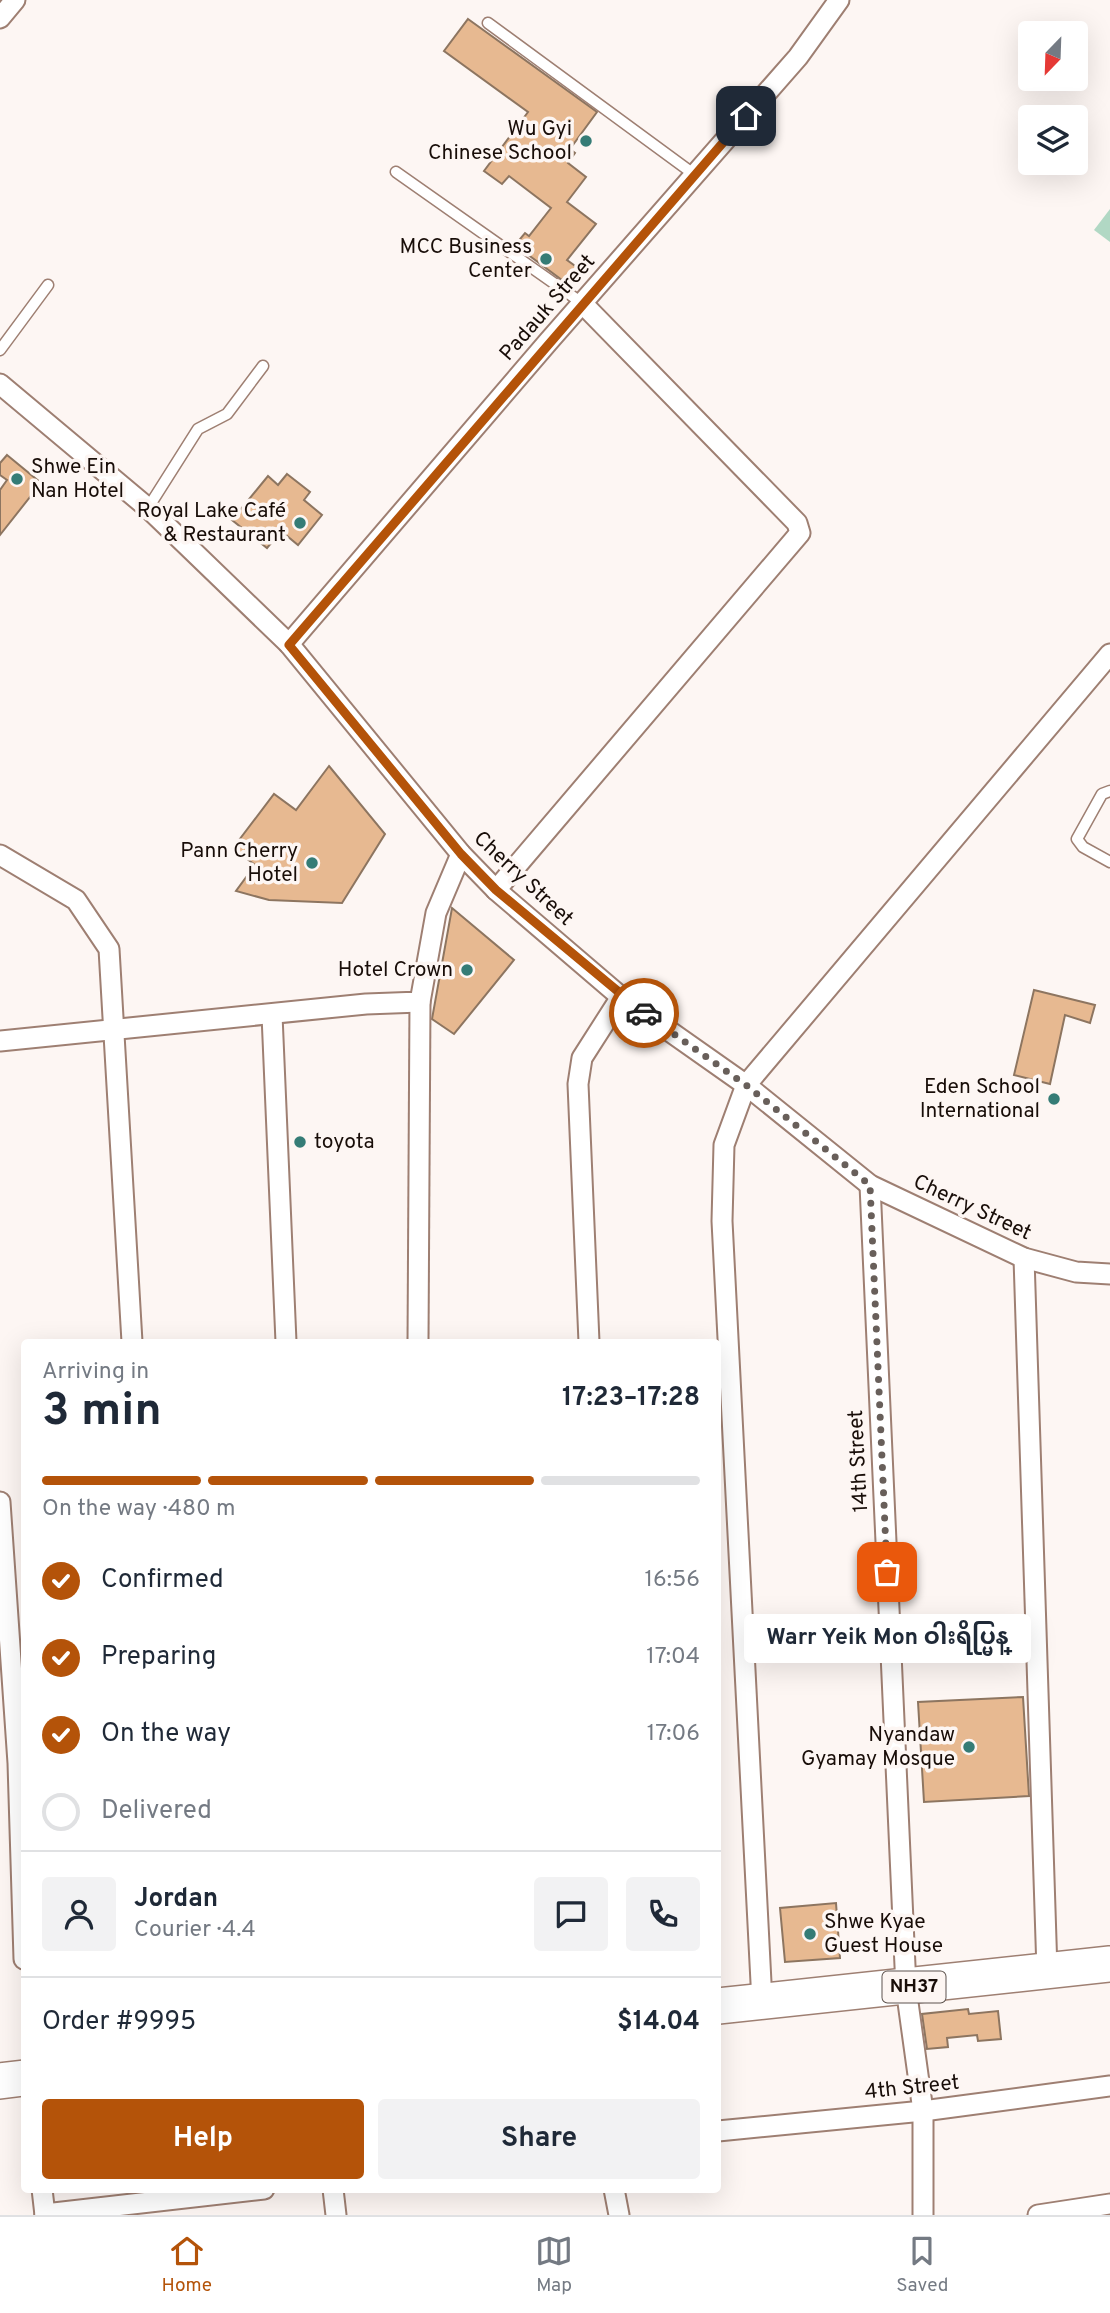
<!DOCTYPE html>
<html lang="en">
<head>
<meta charset="utf-8">
<style>
	body { margin:0; font-family:Overpass,"Noto Sans Myanmar",sans-serif; background:#f2f2f3; color:#1f2937; height:100vh; display:flex; flex-direction:column; font-size:26px; white-space:nowrap }
	* { box-sizing:border-box; margin:0 }
	p { font-size:23px; color:#747a83 }
	.icon { flex:none; width:38px; height:38px; fill:none; stroke:currentColor; stroke-width:2; stroke-linecap:round; stroke-linejoin:round }
	.map { position:relative; flex:1; overflow:hidden }
	.sheet { position:absolute; left:21px; top:1339px; width:700px; height:854px; display:flex; flex-direction:column; background:#fff; border-radius:7px; box-shadow:0 7px 28px #0002 }
	.sheet>* { flex:none }
	.needle { width:46px; rotate:203deg }
	.fabs { position:absolute; left:1018px; top:21px; display:grid; gap:14px }
	.fabs a { display:grid; place-items:center; width:70px; height:70px; border-radius:7px; background:#fff; box-shadow:0 7px 28px #0002; font-size:35px }
	.pin { position:absolute; display:grid; place-items:center; width:60px; height:60px; color:#fff; margin:-30px; border-radius:14px; box-shadow:0 4px 10px #0006 }
	.courier { position:absolute; display:grid; place-items:center; width:70px; height:70px; margin:-35px; border:5px solid #b45309; border-radius:50%; background:#fff; color:#222; box-shadow:0 2px 9px #0007 }
	.bubble { position:absolute; height:49px; border-radius:7px; background:#fff; box-shadow:0 7px 28px #0002; font-size:23px; font-weight:700; line-height:49px; text-align:center }
	.summary em { font-style:normal; font-weight:700 }
	.summary div { display:flex; flex-direction:column-reverse }
	.summary { display:flex; align-items:center; justify-content:space-between; height:119px; padding:0 21px }
	h1 { font-size:46px; font-weight:700; line-height:52px }
	.bar { display:grid; grid-template-columns:repeat(4,1fr); gap:10px 7px; align-content:center; height:84px; padding:0 21px }
	.bar i { height:9px; border-radius:5px; background:#e0e1e3 }
	.bar .on { background:#b45309 }
	.bar p { grid-column:span 4 }
	.line { display:flex; align-items:center; gap:18px; padding:0 21px; border-top:2px solid #e0e1e3 }
	.line div { flex:1 }
	.round { display:grid; place-items:center; flex:none; width:74px; height:74px; border-radius:7px; background:#f2f2f3 }
	ol { padding:0 21px; list-style:none }
	li { display:flex; align-items:center; gap:21px; height:77px }
	li p { margin-inline-start:auto }
	li .icon { padding:7px; border-radius:50%; background:#b45309; color:#fff; stroke-width:4 }
	li:last-child { color:#747a83 }
	li i { width:38px; height:38px; border:4px solid #e0e1e3; border-radius:50% }
	.button { display:flex; gap:14px; margin-top:auto; padding:14px 21px }
	.button a { flex:1; height:80px; border-radius:7px; background:#b45309; color:#fff; font-size:28px; font-weight:700; line-height:80px; text-align:center }
	.button a+a { background:#f2f2f3; color:#1f2937 }
	.menu { display:flex; justify-content:space-around; align-items:center; height:98px; border-top:2px solid #e0e1e3; background:#fff; font-size:19px; color:#747a83 }
	.menu a { display:grid; justify-items:center; gap:4px }
	.menu .on { color:#b45309 }
	.map>svg:first-child { display:block }
</style>
</head>
<body>
<div class="map">
<svg width="1110" height="2215" viewBox="0 0 1110 2215">
	<rect width="100%" height="100%" fill="#fdf6f3"/>
	<!-- green -->
	<path fill="#b1d8c4" d="M1110,209V242L1094,230Z"/>
	<!-- building -->
	<g fill="#e7b991" stroke="#8d7560" stroke-width="2">
		<path d="M468,19L597,112L570,149L575,153L568,163L586,177L567,202L596,224L567,260L582,271L570,286L515,245L525,233L529,236L551,208L509,176L502,184L484,171L528,112L444,51Z"/>
		<path d="M7,455L41,483L0,535V490L7,480L0,475V463Z"/>
		<path d="M287,474L310,492L304,500L322,515L298,545L281,531L267,548L232,520L268,476L278,485Z"/>
		<path d="M329,766L385,834L342,903L269,900L236,891L255,865L233,848L274,794L296,810Z"/>
		<path d="M452,908L514,960L454,1034L432,1019Z"/>
		<path d="M1034,990L1095,1005L1090,1023L1065,1015L1050,1084L1014,1075Z"/>
		<path d="M1023,1697L1029,1796L924,1802L918,1702Z"/>
		<path d="M836,1903L840,1958L785,1962L780,1908Z"/>
		<path d="M968,2009L969,2014L998,2011L1001,2039L978,2041L977,2035L947,2038L948,2047L927,2049L922,2014Z"/>
	</g>
	<g fill="none" stroke-linecap="round" stroke-linejoin="round">
		<defs>
			<g id="lane">
				<path d="M488,23L695,175"/>
				<path d="M396,172L582,303"/>
				<path d="M0,350L48,285"/>
				<path d="M148,508L198,429L227,414L263,366"/>
				<path d="M1110,791L1102,794L1077,839L1083,847L1110,862"/>
			</g>
			<g id="street">
				<path d="M0,18L15,0"/>
				<path d="M0,384L148,508L289,644L461,854L496,890L621,997L746,1085L870,1185L1024,1258L1076,1272L1110,1274"/>
				<path d="M289,644L548,342L798,57L839,0"/>
				<path d="M0,855L76,900L109,949L132,1342"/>
				<path d="M496,890L800,533L797,523L582,303"/>
				<path d="M272,1015L286,1342"/>
				<path d="M0,1041L366,1004L420,1002L436,913L461,854"/>
				<path d="M870,1185L906,1988L923,2111V2215"/>
				<path d="M1024,1258L1047,1971"/>
				<path d="M418,1342L420,1002"/>
				<path d="M589,1342L578,1084L582,1058L621,997"/>
				<path d="M0,1502L18,1763L24,1959"/>
				<path d="M762,2002L722,1221L724,1145L746,1085L1110,654"/>
				<path d="M718,2131L923,2111L1110,2086"/>
				<path d="M42,2189L45,2215"/>
				<path d="M333,2189L336,2215"/>
				<path d="M614,2189L619,2215"/>
				<path d="M45,2214L264,2189"/>
				<path d="M1038,2215L1110,2204"/>
			</g>
			<g id="highway">
				<path d="M718,2006L1110,1964"/>
				<path d="M0,2081L24,2078"/>
			</g>
		</defs>
		<!-- lane casing -->
		<use href="#lane" stroke="#9e7f72" stroke-width="13"/>
		<!-- street casing -->
		<use href="#street" stroke="#9e7f72" stroke-width="23"/>
		<!-- highway casing -->
		<use href="#highway" stroke="#9e7f72" stroke-width="38"/>
		<!-- lane -->
		<use href="#lane" stroke="#fff" stroke-width="10"/>
		<!-- street -->
		<use href="#street" stroke="#fff" stroke-width="19"/>
		<!-- highway -->
		<use href="#highway" stroke="#fff" stroke-width="35"/>
	</g>
	<g fill="none" stroke-linecap="round" stroke-linejoin="round">
		<!-- done -->
		<path stroke="#685f5a" stroke-width="7" stroke-dasharray="0 12.6" d="M644,1013L746,1085L870,1185L887,1572"/>
		<!-- route -->
		<path stroke="#b45309" stroke-width="9" d="M644,1013L496,890L461,854L289,645L746,116"/>
	</g>
	<!-- markers -->
	<g fill="#357c76" stroke="#fdf6f3" stroke-width="2.5">
		<circle cx="586" cy="141" r="7"/>
		<circle cx="546" cy="259" r="7"/>
		<circle cx="17" cy="479" r="7"/>
		<circle cx="300" cy="523" r="7"/>
		<circle cx="312" cy="863" r="7"/>
		<circle cx="467" cy="970" r="7"/>
		<circle cx="1054" cy="1099" r="7"/>
		<circle cx="300" cy="1142" r="7"/>
		<circle cx="969" cy="1747" r="7"/>
		<circle cx="810" cy="1934" r="7"/>
	</g>
	<g text-anchor="middle" dominant-baseline="central" stroke-width="7" stroke-linejoin="round" paint-order="stroke">
		<!-- shield labels -->
		<rect fill="#fdf6f3" stroke="#5d534e" stroke-width="2" x="882.5" y="1971.5" width="63" height="31" rx="5"/>
		<g font-size="19" font-weight="bold" fill="#180d08">
			<text x="914" y="1987">NH37</text>
		</g>
		<!-- poi labels -->
		<g font-size="21" fill="#180d08" stroke="#fdf6f3" text-anchor="end">
			<text x="572" y="129">Wu Gyi<tspan x="572" dy="24">Chinese School</tspan></text>
			<text x="532" y="247">MCC Business<tspan x="532" dy="24">Center</tspan></text>
			<text x="31" y="467" text-anchor="start">Shwe Ein<tspan x="31" dy="24">Nan Hotel</tspan></text>
			<text x="286" y="511">Royal Lake Café<tspan x="286" dy="24">&amp; Restaurant</tspan></text>
			<text x="298" y="851">Pann Cherry<tspan x="298" dy="24">Hotel</tspan></text>
			<text x="453" y="970">Hotel Crown</text>
			<text x="1040" y="1087">Eden School<tspan x="1040" dy="24">International</tspan></text>
			<text x="314" y="1142" text-anchor="start">toyota</text>
			<text x="955" y="1735">Nyandaw<tspan x="955" dy="24">Gyamay Mosque</tspan></text>
			<text x="824" y="1922" text-anchor="start">Shwe Kyae<tspan x="824" dy="24">Guest House</tspan></text>
		</g>
		<!-- street labels -->
		<g font-size="21" fill="#180d08" stroke="#fdf6f3">
			<text transform="translate(548 308) rotate(-49)">Padauk Street</text>
			<text transform="translate(523 879) rotate(43)">Cherry Street</text>
			<text transform="translate(972 1208) rotate(25)">Cherry Street</text>
			<text transform="translate(859 1461) rotate(-93)">14th Street</text>
			<text transform="translate(912 2088) rotate(-6)">4th Street</text>
		</g>
	</g>
</svg>
<div class="fabs">
<a><svg class="needle" viewBox="-14 -14 28 28"><path d="M0-13l5 13h-10z" fill="#e53935"/><path d="M0 13l5-13h-10z" fill="#747a83"/></svg></a>
<a><svg class="icon" aria-label="layers" viewBox="0 0 24 24"><path d="M12 4l9 5-9 5-9-5zM3 14l9 5 9-5"/></svg></a>
</div>
<div class="pin" style="left:887px;top:1572px;background:#ea580c"><svg class="icon" aria-label="bag" viewBox="0 0 24 24"><path d="M5 8h14l-1 12H6zM9 8a3 3 0 0 1 6 0"/></svg></div>
<div class="pin" style="left:746px;top:116px;background:#1f2937"><svg class="icon" aria-label="home" viewBox="0 0 24 24"><path d="M3 11l9-7 9 7M6 9v11h12V9"/></svg></div>
<div class="courier" style="left:644px;top:1013px"><svg class="icon" aria-label="car" viewBox="0 0 24 24"><path d="M5 17H2v-5l4-1 3-4h7l3 4 3 1v5h-3M9 17h6M6 11h13"/><circle cx="7" cy="17" r="2"/><circle cx="17" cy="17" r="2"/></svg></div>
<div class="bubble" style="left:744px;top:1614px;width:287px">Warr Yeik Mon ဝါးရိပ္မြန္</div>
<section class="sheet">
<div class="summary"><div><h1>3 min</h1><p>Arriving in</p></div><em>17:23–17:28</em></div>
<div class="bar"><i class="on"></i><i class="on"></i><i class="on"></i><i></i><p>On the way · 480 m</p></div>
<ol>
<li><svg class="icon" aria-label="check" viewBox="0 0 24 24"><path d="M5 12l5 5 9-10"/></svg>Confirmed<p>16:56</p></li>
<li><svg class="icon" aria-label="check" viewBox="0 0 24 24"><path d="M5 12l5 5 9-10"/></svg>Preparing<p>17:04</p></li>
<li><svg class="icon" aria-label="check" viewBox="0 0 24 24"><path d="M5 12l5 5 9-10"/></svg>On the way<p>17:06</p></li>
<li><i></i>Delivered</li>
</ol>
<div class="line" style="height:126px"><a class="round"><svg class="icon" aria-label="person" viewBox="0 0 24 24"><circle cx="12" cy="8" r="4"/><path d="M4 21q1-7 8-7t8 7"/></svg></a><div><b>Jordan</b><p>Courier · 4.4</p></div><a class="round"><svg class="icon" aria-label="chat" viewBox="0 0 24 24"><path d="M4 5h16v11H9l-5 4z"/></svg></a><a class="round"><svg class="icon" aria-label="phone" viewBox="0 0 24 24"><path d="M5 4h4l2 5-3 2q2 4 5 5l2-3 5 2v4C11 20 4 13 5 4z"/></svg></a></div>
<div class="line" style="height:91px"><div>Order #9995</div><b>$14.04</b></div>
<div class="button"><a>Help</a><a>Share</a></div>
</section>
</div>
<nav class="menu">
<a class="on"><svg class="icon" aria-label="home" viewBox="0 0 24 24"><path d="M3 11l9-7 9 7M6 9v11h12V9"/></svg>Home</a>
<a><svg class="icon" aria-label="map" viewBox="0 0 24 24"><path d="M3 6l6-2 6 2 6-2v14l-6 2-6-2-6 2zM9 4v14M15 6v14"/></svg>Map</a>
<a><svg class="icon" aria-label="saved" viewBox="0 0 24 24"><path d="M7 4h10v16l-5-4-5 4z"/></svg>Saved</a>
</nav>
</body>
</html>
